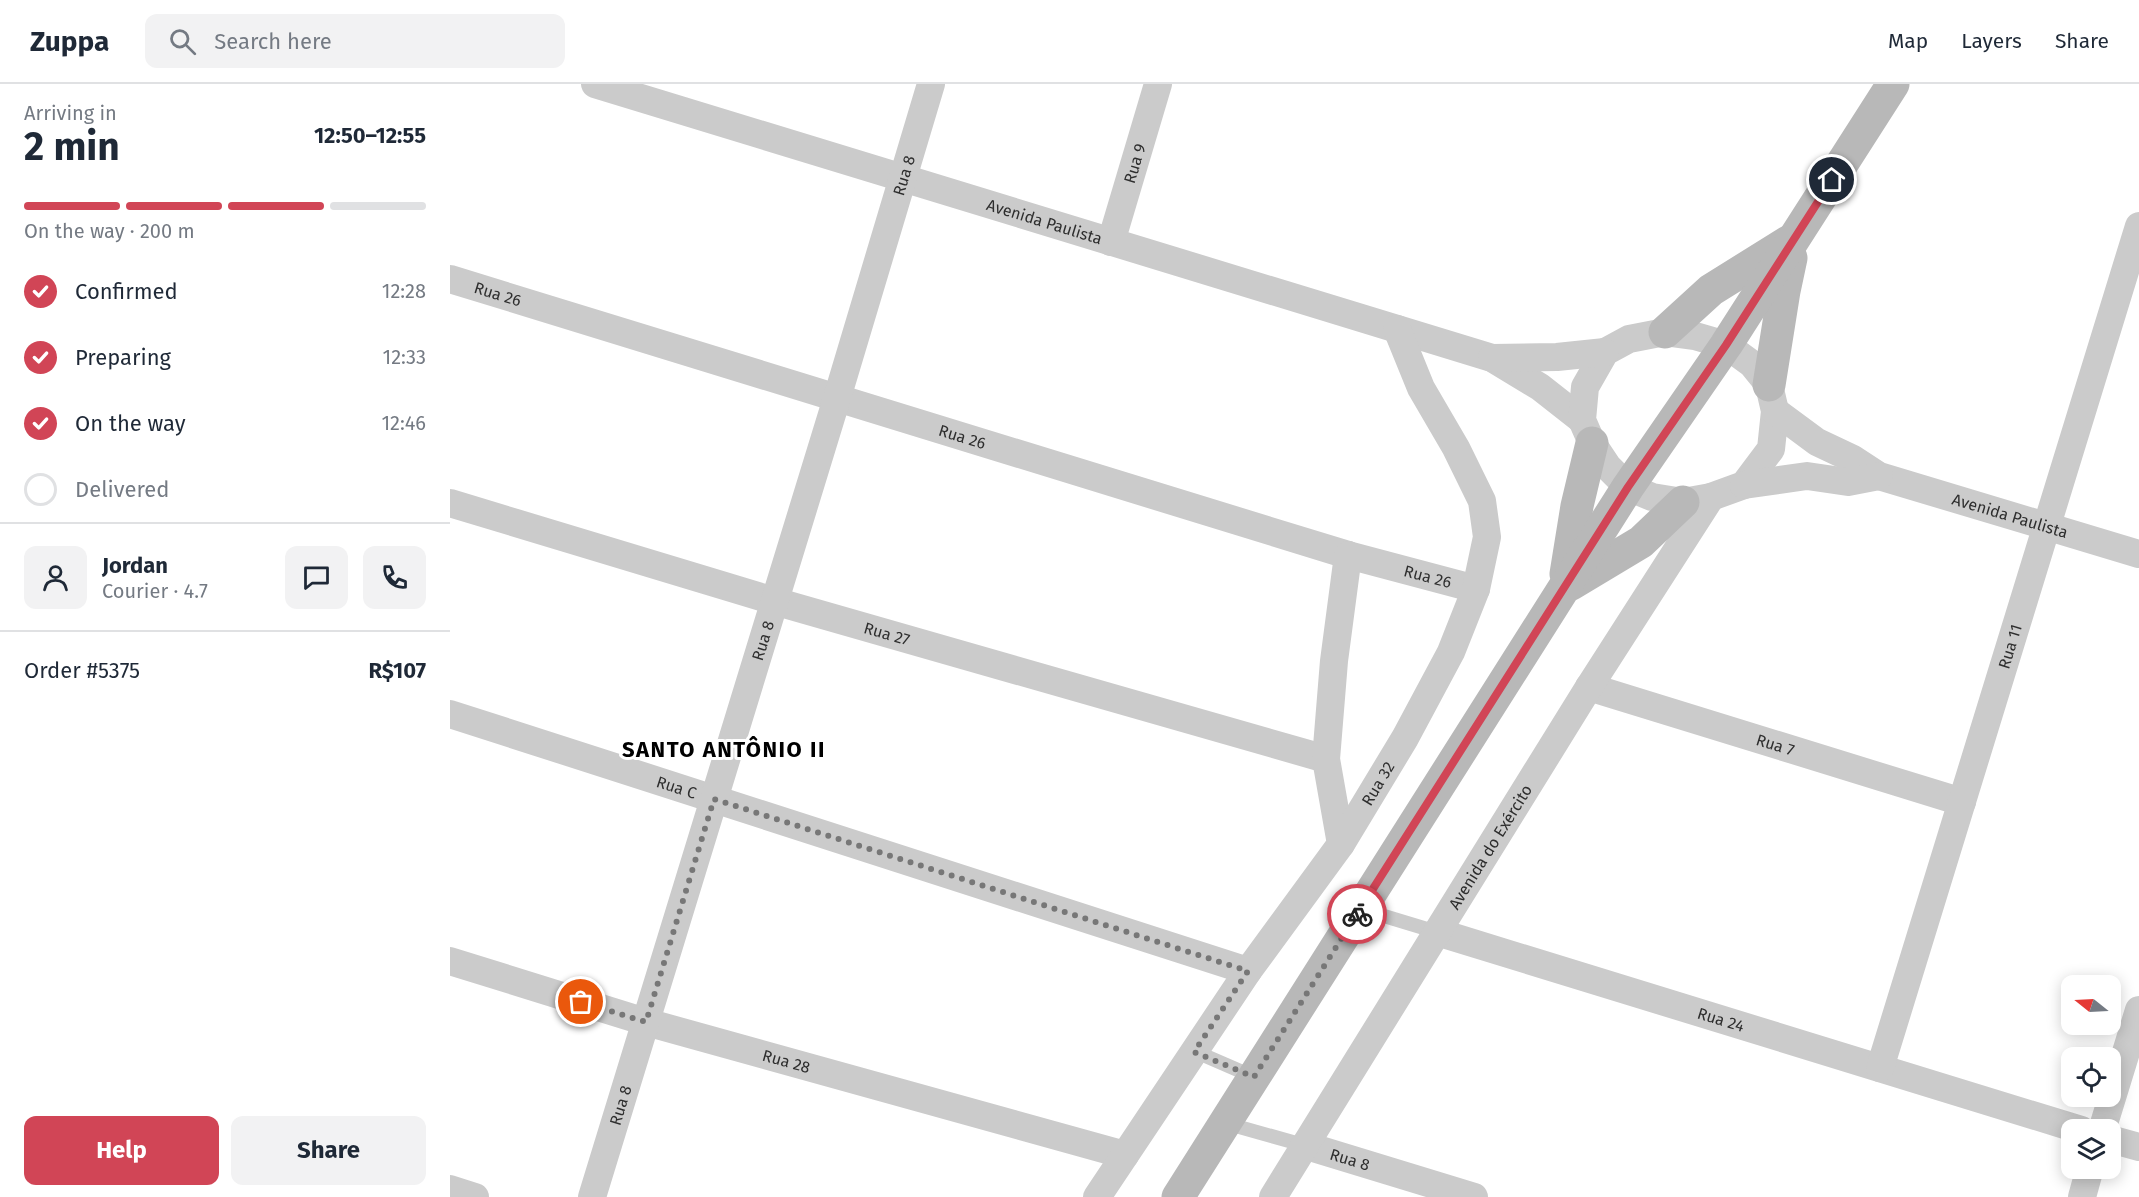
<!DOCTYPE html>
<html lang="en">
<head>
<meta charset="utf-8">
<style>
	body { margin:0; font-family:"Fira Sans",sans-serif; background:#f2f2f3; color:#1f2937; height:100vh; display:flex; flex-direction:column; font-size:22px; white-space:nowrap }
	* { box-sizing:border-box; margin:0 }
	p { font-size:20px; color:#747a83 }
	.icon { flex:none; width:33px; height:33px; fill:none; stroke:currentColor; stroke-width:2; stroke-linecap:round; stroke-linejoin:round }
	.map { position:relative; flex:1; overflow:hidden }
	.details { display:flex; flex-direction:column; background:#fff; width:450px }
	.details>* { flex:none }
	.needle { width:39px; rotate:288deg }
	.controls { position:absolute; left:1611px; top:891px; display:grid; gap:12px }
	.controls a { display:grid; place-items:center; width:60px; height:60px; border-radius:12px; background:#fff; box-shadow:0 3px 15px #0003; font-size:30px }
	.pin { position:absolute; display:grid; place-items:center; width:51px; height:51px; color:#fff; margin:-26px; border:3px solid #fff; border-radius:50%; box-shadow:0 2px 6px #0007 }
	.courier { position:absolute; display:grid; place-items:center; width:60px; height:60px; margin:-30px; border:4px solid #d14556; border-radius:50%; background:#fff; color:#222; box-shadow:0 2px 8px #0007 }
	.headline em { font-style:normal; font-weight:700 }
	.headline div { display:flex; flex-direction:column-reverse }
	.headline { display:flex; align-items:center; justify-content:space-between; height:102px; padding:0 24px }
	h1 { font-size:39px; font-weight:700; line-height:45px }
	.bar { display:grid; grid-template-columns:repeat(4,1fr); gap:9px 6px; align-content:center; height:72px; padding:0 24px }
	.bar i { height:8px; border-radius:4px; background:#e0e1e3 }
	.bar .active { background:#d14556 }
	.bar p { grid-column:span 4 }
	.line { display:flex; align-items:center; gap:15px; padding:0 24px; border-top:2px solid #e0e1e3 }
	.line div { flex:1 }
	.round { display:grid; place-items:center; flex:none; width:63px; height:63px; border-radius:12px; background:#f2f2f3 }
	ol { padding:0 24px; list-style:none }
	li { display:flex; align-items:center; gap:18px; height:66px }
	li p { margin-inline-start:auto }
	li .icon { padding:6px; border-radius:50%; background:#d14556; color:#fff; stroke-width:4 }
	li:last-child { color:#747a83 }
	li i { width:33px; height:33px; border:3px solid #e0e1e3; border-radius:50% }
	.action { display:flex; gap:12px; margin-top:auto; padding:12px 24px }
	.action a { flex:1; height:69px; border-radius:12px; background:#d14556; color:#fff; font-size:24px; font-weight:700; line-height:69px; text-align:center }
	.action a+a { background:#f2f2f3; color:#1f2937 }
	header { display:flex; align-items:center; gap:36px; box-sizing:border-box; height:84px; padding:0 30px; background:#fff; border-bottom:2px solid #e0e1e3 }
	header strong { font-size:28px }
	nav { display:flex; gap:33px; margin-inline-start:auto; font-size:21px }
	.search { width:420px; height:54px; background:#f2f2f3; display:flex; align-items:center; gap:15px; box-sizing:border-box; padding:0 21px; border-radius:12px; color:#747a83; font-size:22px }
	main { display:flex; flex:1; min-height:0 }
	.map>svg:first-child { display:block }
</style>
</head>
<body>
<header>
<strong>Zuppa</strong>
<div class="search"><svg class="icon" aria-label="search" viewBox="0 0 24 24"><circle cx="10" cy="10" r="6"/><path d="M15 15l6 6"/></svg>Search here</div>
<nav><a>Map</a><a>Layers</a><a>Share</a></nav>
</header>
<main>
<section class="details">
<div class="headline"><div><h1>2 min</h1><p>Arriving in</p></div><em>12:50–12:55</em></div>
<div class="bar"><i class="active"></i><i class="active"></i><i class="active"></i><i></i><p>On the way · 200 m</p></div>
<ol>
<li><svg class="icon" aria-label="check" viewBox="0 0 24 24"><path d="M5 12l5 5 9-10"/></svg>Confirmed<p>12:28</p></li>
<li><svg class="icon" aria-label="check" viewBox="0 0 24 24"><path d="M5 12l5 5 9-10"/></svg>Preparing<p>12:33</p></li>
<li><svg class="icon" aria-label="check" viewBox="0 0 24 24"><path d="M5 12l5 5 9-10"/></svg>On the way<p>12:46</p></li>
<li><i></i>Delivered</li>
</ol>
<div class="line" style="height:108px"><a class="round"><svg class="icon" aria-label="person" viewBox="0 0 24 24"><circle cx="12" cy="8" r="4"/><path d="M4 21q1-7 8-7t8 7"/></svg></a><div><b>Jordan</b><p>Courier · 4.7</p></div><a class="round"><svg class="icon" aria-label="chat" viewBox="0 0 24 24"><path d="M4 5h16v11H9l-5 4z"/></svg></a><a class="round"><svg class="icon" aria-label="phone" viewBox="0 0 24 24"><path d="M5 4h4l2 5-3 2q2 4 5 5l2-3 5 2v4C11 20 4 13 5 4z"/></svg></a></div>
<div class="line" style="height:78px"><div>Order #5375</div><b>R$107</b></div>
<div class="action"><a>Help</a><a>Share</a></div>
</section>
<div class="map">
<svg width="1689" height="1113" viewBox="0 0 1689 1113">
	<rect width="100%" height="100%" fill="#fff"/>
	<g fill="none" stroke-linecap="round" stroke-linejoin="round">
		<!-- lane -->
		<g stroke="#cbcbcb" stroke-width="14">
			<path d="M911,825L987,848"/>
			<path d="M744,967L804,993"/>
			<path d="M775,1039L857,1062"/>
		</g>
		<!-- street -->
		<g stroke="#cbcbcb" stroke-width="28">
			<path id="s1" d="M145,0L1042,274L1090,303L1132,336"/>
			<path id="s2" d="M661,158L708,0"/>
			<path id="s3" d="M0,195L898,471L1026,505"/>
			<path d="M1215,248L1245,252L1276,261L1302,280L1319,301L1325,327L1321,365L1294,401L1261,413L1233,418L1202,413L1178,403L1158,383L1142,359L1132,336L1135,303L1155,268L1179,255Z"/>
			<path d="M1042,274L1107,273L1155,268"/>
			<path id="s4" d="M1325,327L1367,358L1403,375L1429,392L1689,470"/>
			<path d="M1294,401L1357,392L1398,398L1429,392"/>
			<path id="s5" d="M0,419L324,517L876,675"/>
			<path id="s6" d="M1139,603L1512,718"/>
			<path id="s7" d="M0,630L798,887"/>
			<path d="M891,760L876,675L884,577L898,471"/>
			<path id="s8" d="M987,848L1631,1046"/>
			<path id="s9" d="M0,877L196,938L675,1071"/>
			<path id="s10" d="M1430,984L1689,142"/>
			<path d="M1652,1046L1689,926"/>
			<path d="M1660,1055L1689,1063"/>
			<path id="s11" d="M857,1062L1024,1113"/>
			<path d="M0,1105L25,1113"/>
			<path id="s12" d="M142,1113L387,314L481,0"/>
			<path id="s13" d="M647,1113L798,887L891,760L955,654L1001,568L1026,505L1037,453L1032,417L1006,364L971,304L947,245"/>
			<path id="s14" d="M823,1113L1139,603L1261,413"/>
			<path d="M1632,1113L1640,1084"/>
		</g>
		<!-- secondary -->
		<g stroke="#b8b8b8" stroke-width="33">
			<path d="M1215,248L1261,206L1338,158"/>
			<path d="M1319,301L1334,207L1341,174"/>
			<path d="M1116,490L1127,422L1142,359"/>
			<path d="M1121,500L1191,458L1233,418"/>
			<path d="M728,1113L1178,403L1276,261L1443,0"/>
		</g>
	</g>
	<g fill="none" stroke-linecap="round" stroke-linejoin="round">
		<!-- done -->
		<path stroke="#777" stroke-width="6" stroke-dasharray="0 10.8" d="M131,918L196,938L264,715L798,887L744,968L804,993L907,830"/>
		<!-- route -->
		<path stroke="#d14556" stroke-width="8" d="M907,830L1178,403L1276,261L1382,96"/>
	</g>
	<g text-anchor="middle" dominant-baseline="central" stroke-width="6" stroke-linejoin="round" paint-order="stroke">
		<!-- street labels -->
		<g font-size="16" fill="#2e2e2e" stroke="#fff">
			<text stroke="none"><textPath href="#s2" startOffset="82">Rua 9</textPath></text>
			<text stroke="none"><textPath href="#s12" startOffset="1068">Rua 8</textPath></text>
			<text stroke="none"><textPath href="#s1" startOffset="470">Avenida Paulista</textPath></text>
			<text stroke="none"><textPath href="#s3" startOffset="50">Rua 26</textPath></text>
			<text stroke="none"><textPath href="#s3" startOffset="536">Rua 26</textPath></text>
			<text stroke="none"><textPath href="#s4" startOffset="260">Avenida Paulista</textPath></text>
			<text stroke="none"><textPath href="#s3" startOffset="1022">Rua 26</textPath></text>
			<text stroke="none"><textPath href="#s5" startOffset="456">Rua 27</textPath></text>
			<text stroke="none"><textPath href="#s12" startOffset="582">Rua 8</textPath></text>
			<text stroke="none"><textPath href="#s10" startOffset="441">Rua 11</textPath></text>
			<text stroke="none"><textPath href="#s6" startOffset="195">Rua 7</textPath></text>
			<text stroke="none"><textPath href="#s13" startOffset="500">Rua 32</textPath></text>
			<text stroke="none"><textPath href="#s7" startOffset="238">Rua C</textPath></text>
			<text stroke="none"><textPath href="#s14" startOffset="412">Avenida do Exército</textPath></text>
			<text stroke="none"><textPath href="#s8" startOffset="297">Rua 24</textPath></text>
			<text stroke="none"><textPath href="#s9" startOffset="351">Rua 28</textPath></text>
			<text stroke="none"><textPath href="#s12" startOffset="96">Rua 8</textPath></text>
			<text stroke="none"><textPath href="#s11" startOffset="45">Rua 8</textPath></text>
		</g>
		<!-- district labels -->
		<g font-size="22" font-weight="bold" letter-spacing="1.5" fill="#000" stroke="#fff">
			<text x="274" y="665">SANTO ANTÔNIO II</text>
		</g>
	</g>
</svg>
<div class="controls">
<a><svg class="needle" viewBox="-14 -14 28 28"><path d="M0-13l5 13h-10z" fill="#e53935"/><path d="M0 13l5-13h-10z" fill="#747a83"/></svg></a>
<a><svg class="icon" aria-label="locate" viewBox="0 0 24 24"><circle cx="12" cy="12" r="6"/><path d="M12 2v4M12 18v4M2 12h4M18 12h4"/></svg></a>
<a><svg class="icon" aria-label="layers" viewBox="0 0 24 24"><path d="M12 4l9 5-9 5-9-5zM3 14l9 5 9-5"/></svg></a>
</div>
<div class="pin" style="left:131px;top:918px;background:#ea580c"><svg class="icon" aria-label="bag" viewBox="0 0 24 24"><path d="M5 8h14l-1 12H6zM9 8a3 3 0 0 1 6 0"/></svg></div>
<div class="pin" style="left:1382px;top:96px;background:#1f2937"><svg class="icon" aria-label="home" viewBox="0 0 24 24"><path d="M3 11l9-7 9 7M6 9v11h12V9"/></svg></div>
<div class="courier" style="left:907px;top:830px"><svg class="icon" aria-label="bike" viewBox="0 0 24 24"><circle cx="6" cy="16" r="4"/><circle cx="18" cy="16" r="4"/><path d="M6 16l4-8h5l3 8M10 8l3 8H6M13 5h3"/></svg></div>
</div>
</main>
</body>
</html>
